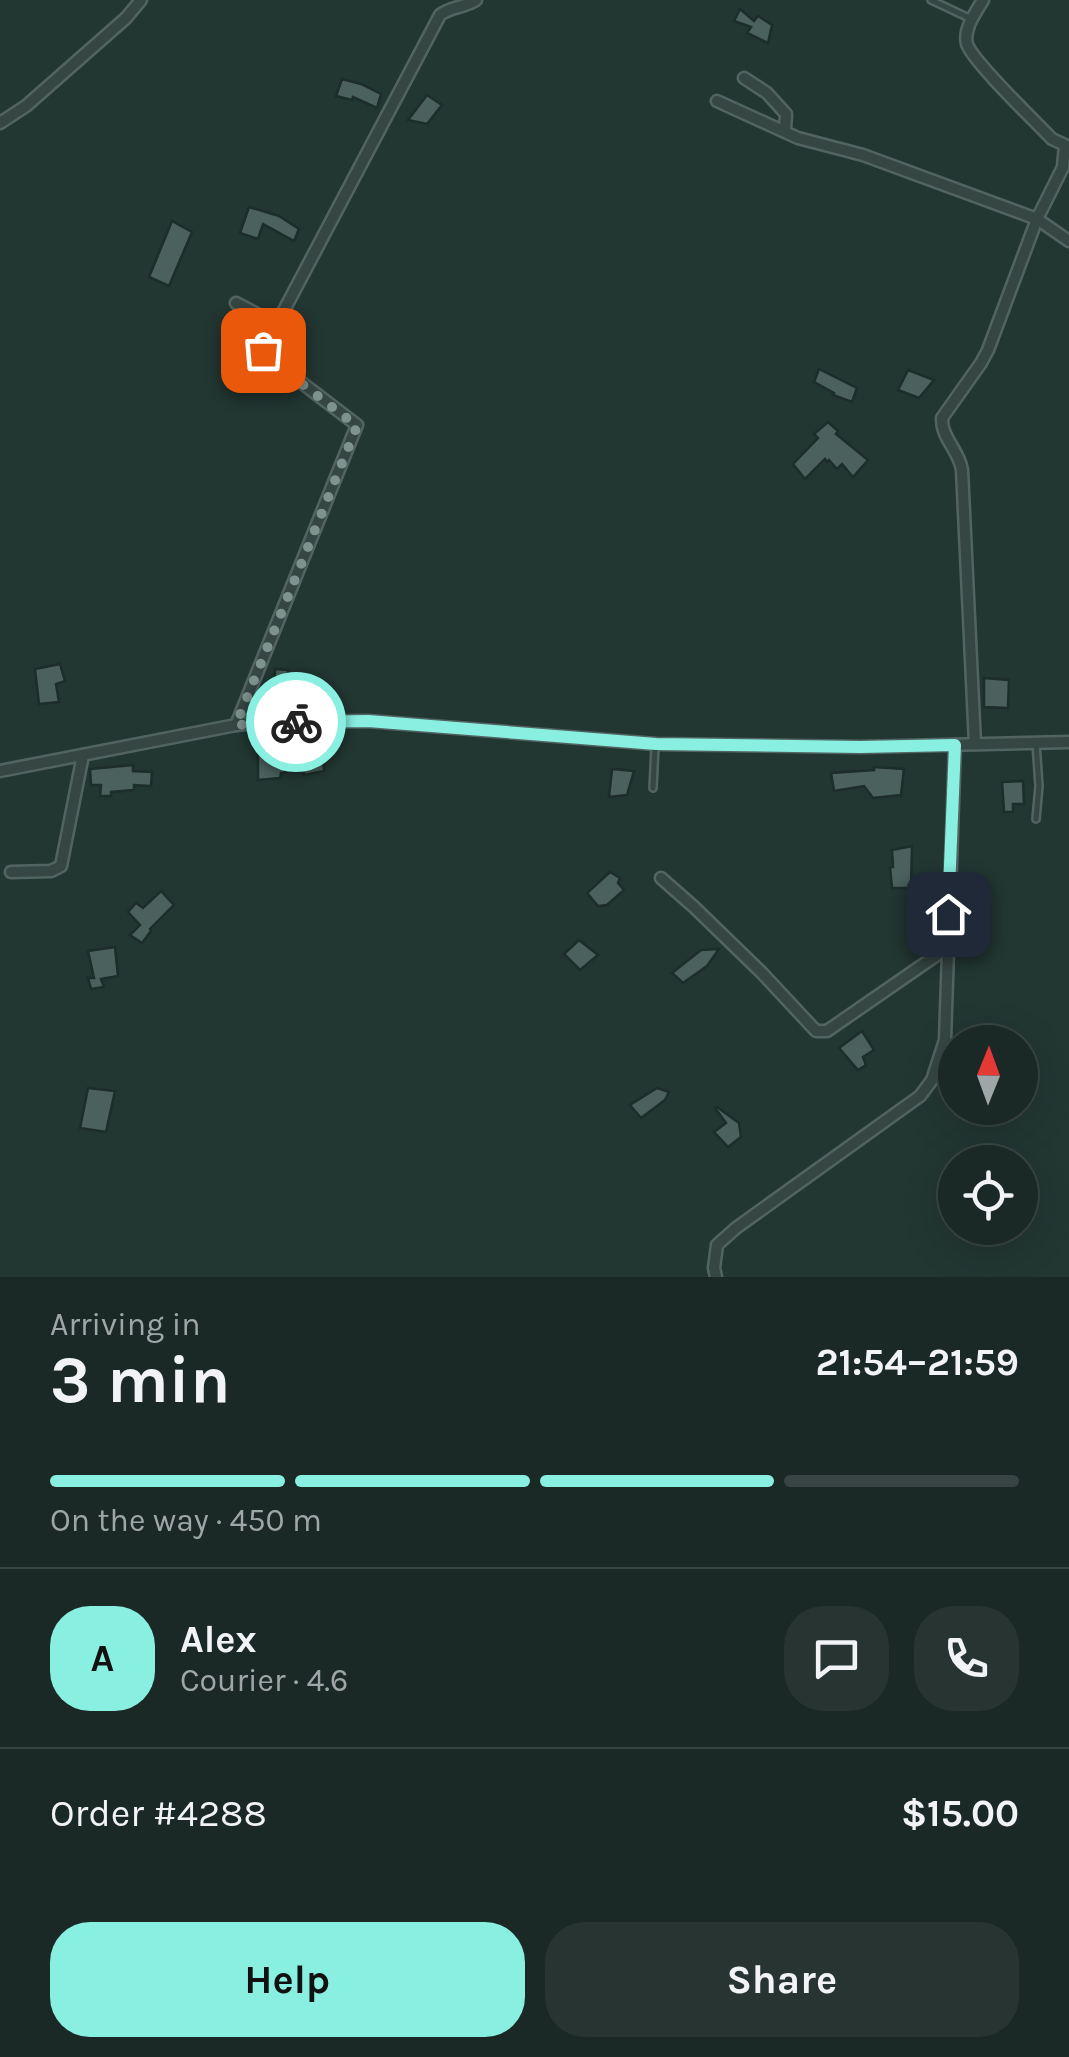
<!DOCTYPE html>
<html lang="en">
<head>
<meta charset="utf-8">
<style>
	body { margin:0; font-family:Karla,sans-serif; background:#273432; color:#f1f3f6; height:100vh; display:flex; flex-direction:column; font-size:38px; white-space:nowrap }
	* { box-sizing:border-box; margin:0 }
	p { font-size:32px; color:#9fa6a7 }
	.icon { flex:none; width:55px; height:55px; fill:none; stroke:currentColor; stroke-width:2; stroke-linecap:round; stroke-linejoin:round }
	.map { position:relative; height:1277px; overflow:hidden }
	.side { display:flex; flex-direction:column; background:#1a2826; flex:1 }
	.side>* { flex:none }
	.needle { width:65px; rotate:1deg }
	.tools { position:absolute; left:938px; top:1025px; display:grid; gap:20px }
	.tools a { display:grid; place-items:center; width:100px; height:100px; border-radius:50%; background:#1a2826; box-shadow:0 10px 40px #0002,0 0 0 2px #384443; font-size:50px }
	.pin { position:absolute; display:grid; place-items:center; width:85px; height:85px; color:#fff; margin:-42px; border-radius:20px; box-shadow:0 5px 15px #0006 }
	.courier { position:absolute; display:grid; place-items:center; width:100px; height:100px; margin:-50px; border:8px solid #88efe1; border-radius:50%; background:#fff; color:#222; box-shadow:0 2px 12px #0007 }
	.headline em { font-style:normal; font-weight:700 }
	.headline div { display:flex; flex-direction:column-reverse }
	.headline { display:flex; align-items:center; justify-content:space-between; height:170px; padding:0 50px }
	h1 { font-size:65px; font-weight:700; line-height:75px }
	.bar { display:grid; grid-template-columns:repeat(4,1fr); gap:15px 10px; align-content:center; height:120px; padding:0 50px }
	.bar i { height:12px; border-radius:8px; background:#384443 }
	.bar .active { background:#88efe1 }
	.bar p { grid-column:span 4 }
	.line { display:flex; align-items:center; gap:25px; padding:0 50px; border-top:2px solid #384443 }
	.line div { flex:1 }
	.round { display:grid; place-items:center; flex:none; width:105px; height:105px; border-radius:40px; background:#273432 }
	.primary-button { display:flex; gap:20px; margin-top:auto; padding:20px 50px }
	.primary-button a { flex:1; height:115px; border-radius:40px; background:#88efe1; color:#111; font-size:40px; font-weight:700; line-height:115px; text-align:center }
	.primary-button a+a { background:#273432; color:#f1f3f6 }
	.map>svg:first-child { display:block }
</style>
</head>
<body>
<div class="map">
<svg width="1069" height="1277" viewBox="0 0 1069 1277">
	<rect width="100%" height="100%" fill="#223632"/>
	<!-- building -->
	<g fill="#4a615e" stroke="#1c2d2a" stroke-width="2.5">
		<path d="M740,9L754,21L758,16L772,25L768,43L747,33L751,27L734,21Z"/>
		<path d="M342,79L361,84L381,94L377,108L353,97L352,100L336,96Z"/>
		<path d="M427,95L442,105L427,124L408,120Z"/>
		<path d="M249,207L279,216L299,229L294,241L263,224L258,239L240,233Z"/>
		<path d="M172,221L192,232L169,286L149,277Z"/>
		<path d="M819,369L857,388L852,402L833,395L834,393L814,382Z"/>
		<path d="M908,370L934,380L919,398L898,390Z"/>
		<path d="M828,422L838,431L836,434L868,460L853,477L842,464L837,469L829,460L827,462L825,459L805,479L793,464L818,438L814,434Z"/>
		<path d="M60,664L65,681L56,684L59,702L39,704L35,669Z"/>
		<path d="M275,669L288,670V676L303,677L302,698L274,694Z"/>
		<path d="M984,678L1009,680L1008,708L984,707Z"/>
		<path d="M278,743L280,751L305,763L307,748L323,749L324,771L304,775V769L281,773L280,778L258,780V746Z"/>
		<path d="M133,765V771L152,772L151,786L134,785V790L111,792V796H100L101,785H91L90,769Z"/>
		<path d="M874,767L904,769L901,795L873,798L864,786L834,791L831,773L874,770Z"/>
		<path d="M612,769L634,771L627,795L609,797Z"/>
		<path d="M1023,781L1024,804H1013V812H1004L1002,782Z"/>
		<path d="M912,846L911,888H892L890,867H893L892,850Z"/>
		<path d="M610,872L620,878L618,883L624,890L607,905L598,906L587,893Z"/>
		<path d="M161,891L174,905L150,929L151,931L142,943L130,935L140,925L128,912L136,903L143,908Z"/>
		<path d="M579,940L598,955L580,970L564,954Z"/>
		<path d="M115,947L118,976L101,979L104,987L91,989L88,978H94L88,951Z"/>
		<path d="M719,949L707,966L683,983L672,973L701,950Z"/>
		<path d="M862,1031L874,1050L863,1057L866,1065L858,1070L839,1048Z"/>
		<path d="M88,1088L115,1091L106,1132L80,1128Z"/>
		<path d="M657,1088L669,1092L665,1100L641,1118L630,1105Z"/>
		<path d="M717,1107L739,1123L741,1137L728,1147L714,1132L726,1123L715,1108Z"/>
	</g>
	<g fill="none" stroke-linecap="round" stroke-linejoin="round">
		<defs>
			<g id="lane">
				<path d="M931,0L969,18"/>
				<path d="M230,334L263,350"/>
				<path d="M1036,743L1039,786L1036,819"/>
				<path d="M653,788L655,747"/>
			</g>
			<g id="street">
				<path d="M744,78L767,93L786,114L785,129"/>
				<path d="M717,101L798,138L863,155L1037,219L1069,241"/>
				<path d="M0,123L26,106L126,18L141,0"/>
				<path d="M236,303L276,324"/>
				<path d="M236,725L357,425L268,357L263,350L440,15C451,6 465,8 476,0"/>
				<path d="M975,744L962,470C959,450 941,438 942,418L981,363L988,350L1037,219L1063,167L1065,145L1052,139C1036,122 973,62 967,44C963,29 976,12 983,0"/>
				<path d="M0,771L236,725L267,722L368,721L656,744L860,747L1069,742"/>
				<path d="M11,872L51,871L61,866L83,755"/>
				<path d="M661,878L694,907L762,973L816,1031H827L947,948"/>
				<path d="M716,1277L714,1268L717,1245L736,1228L920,1096L932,1080L945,1040L955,745"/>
			</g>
		</defs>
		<!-- lane casing -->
		<use href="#lane" stroke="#526461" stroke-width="10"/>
		<!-- street casing -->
		<use href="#street" stroke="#526461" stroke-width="15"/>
		<!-- lane -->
		<use href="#lane" stroke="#354643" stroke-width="5"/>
		<!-- street -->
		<use href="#street" stroke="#354643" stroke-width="10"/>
	</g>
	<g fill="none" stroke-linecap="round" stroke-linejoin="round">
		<!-- done -->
		<path stroke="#7e928e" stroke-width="10" stroke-dasharray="0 18" d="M263,350L268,358L357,426L236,725L296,722"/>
		<!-- route -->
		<path stroke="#88efe1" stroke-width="12" d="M296,722L368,721L656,744L860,747L955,745L948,914"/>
	</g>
</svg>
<div class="tools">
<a><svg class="needle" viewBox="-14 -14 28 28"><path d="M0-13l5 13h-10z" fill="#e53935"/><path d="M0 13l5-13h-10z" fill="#9fa6a7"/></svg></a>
<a><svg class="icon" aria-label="locate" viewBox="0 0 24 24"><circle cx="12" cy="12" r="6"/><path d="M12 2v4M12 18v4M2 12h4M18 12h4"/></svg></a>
</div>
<div class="pin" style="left:263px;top:350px;background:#ea580c"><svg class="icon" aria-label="bag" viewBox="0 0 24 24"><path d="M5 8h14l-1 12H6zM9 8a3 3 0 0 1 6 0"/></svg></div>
<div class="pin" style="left:948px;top:914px;background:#1f2937"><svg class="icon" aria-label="home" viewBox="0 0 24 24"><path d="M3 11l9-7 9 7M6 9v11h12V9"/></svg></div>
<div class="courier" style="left:296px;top:722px"><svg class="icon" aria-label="bike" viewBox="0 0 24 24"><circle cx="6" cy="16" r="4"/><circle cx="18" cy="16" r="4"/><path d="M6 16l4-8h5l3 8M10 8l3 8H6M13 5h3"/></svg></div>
</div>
<section class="side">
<div class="headline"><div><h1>3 min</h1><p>Arriving in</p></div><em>21:54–21:59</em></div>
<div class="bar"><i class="active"></i><i class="active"></i><i class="active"></i><i></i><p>On the way · 450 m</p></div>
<div class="line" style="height:180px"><b class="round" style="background:#88efe1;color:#111">A</b><div><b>Alex</b><p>Courier · 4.6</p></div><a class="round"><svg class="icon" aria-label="chat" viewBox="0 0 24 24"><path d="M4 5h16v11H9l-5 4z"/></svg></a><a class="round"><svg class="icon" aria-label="phone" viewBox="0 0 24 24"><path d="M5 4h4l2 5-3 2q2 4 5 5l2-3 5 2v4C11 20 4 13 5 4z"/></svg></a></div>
<div class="line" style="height:130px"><div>Order #4288</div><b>$15.00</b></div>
<div class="primary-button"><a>Help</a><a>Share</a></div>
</section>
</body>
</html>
